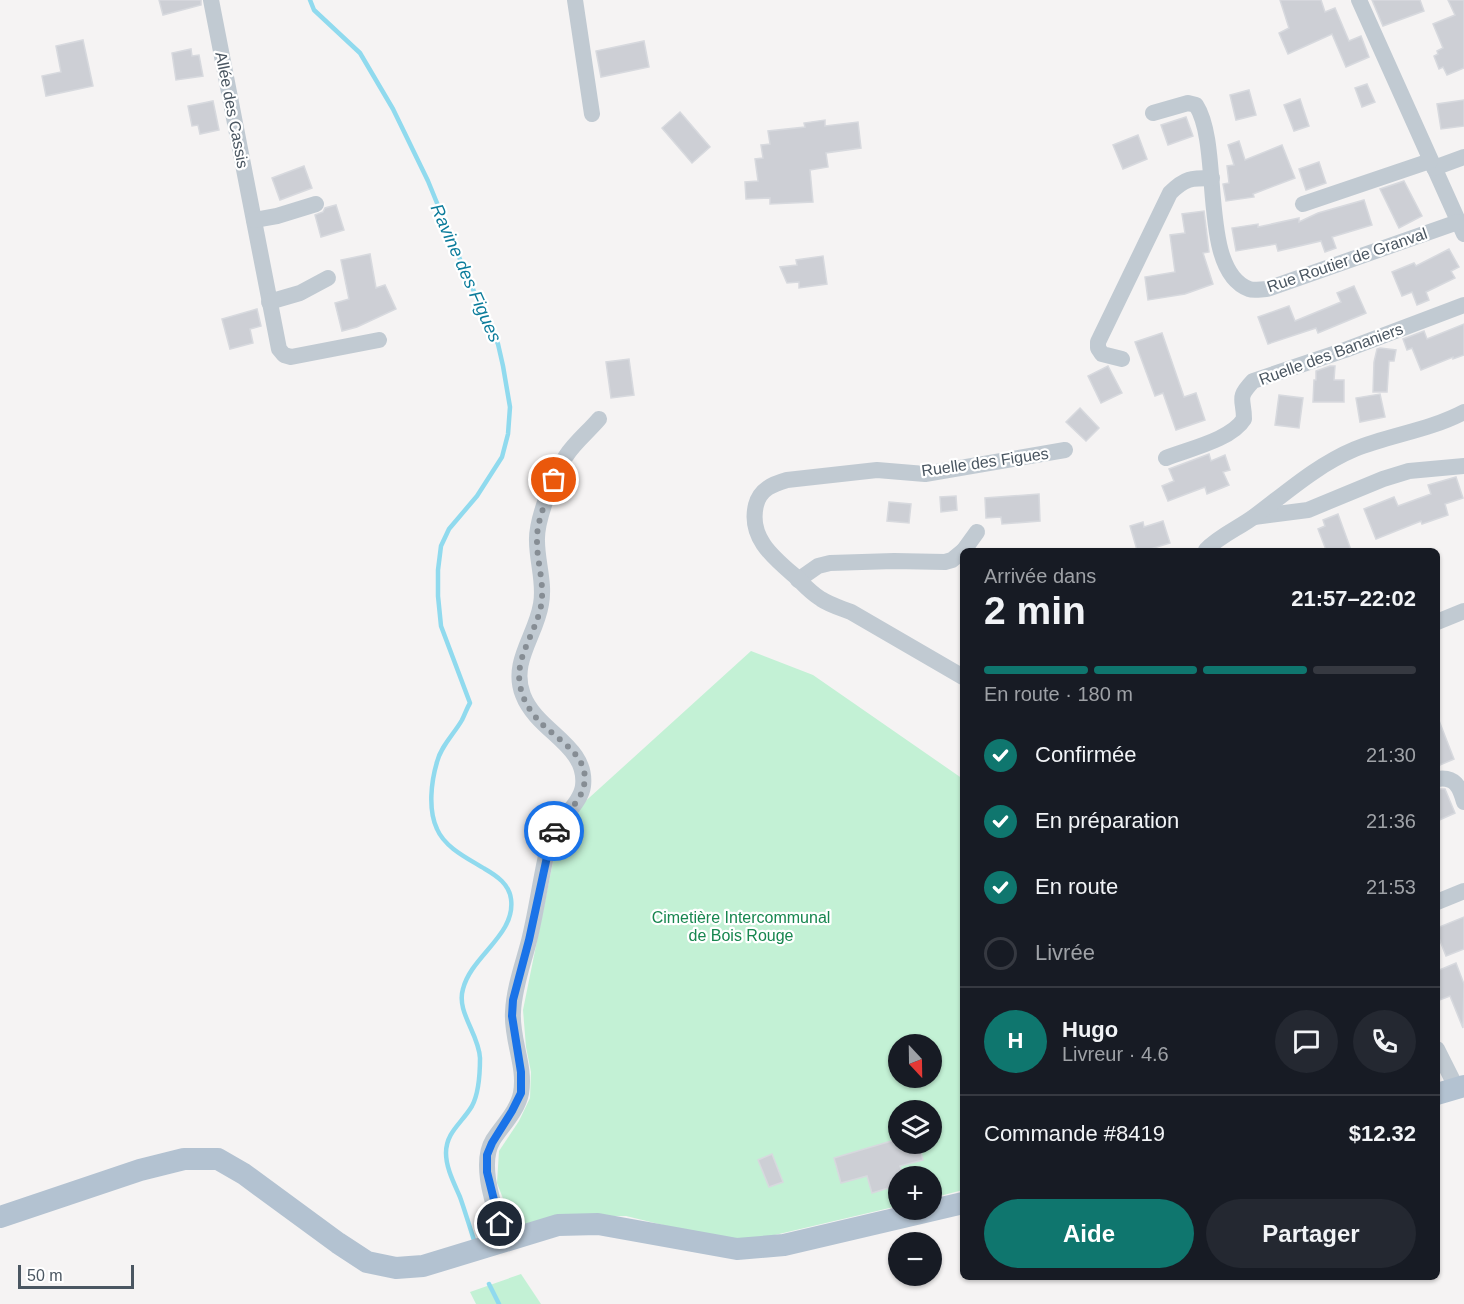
<!DOCTYPE html>
<html lang="fr">
<head>
<meta charset="utf-8">
<style>
	body { margin:0; font-family:Helvetica,sans-serif; background:#242831; color:#f1f3f6; height:100vh; display:flex; flex-direction:column; font-size:22px; white-space:nowrap }
	* { box-sizing:border-box; margin:0 }
	p { font-size:20px; color:#9ea1a6 }
	.icon { flex:none; width:33px; height:33px; fill:none; stroke:currentColor; stroke-width:2; stroke-linecap:round; stroke-linejoin:round }
	.map { position:relative; flex:1; overflow:hidden }
	.panel { position:absolute; left:960px; top:548px; width:480px; height:732px; display:flex; flex-direction:column; background:#171b24; border-radius:9px; box-shadow:0 2px 4px #0004 }
	.panel>* { flex:none }
	.needle { width:39px; rotate:158deg }
	.fabs { position:absolute; left:888px; top:1034px; display:grid; gap:12px }
	.fabs a { display:grid; place-items:center; width:54px; height:54px; border-radius:50%; background:#171b24; box-shadow:0 2px 4px #0004; font-size:30px }
	.scale { position:absolute; left:18px; bottom:15px; width:116px; box-sizing:border-box; padding-left:6px; border:3px solid #4a5661; border-top:0; font-size:16px; line-height:21px; white-space:nowrap; color:#4a5661; -webkit-text-stroke:4px #fff; paint-order:stroke }
	.pin { position:absolute; display:grid; place-items:center; width:51px; height:51px; color:#fff; margin:-26px; border:3px solid #fff; border-radius:50%; box-shadow:0 2px 6px #0007 }
	.courier { position:absolute; display:grid; place-items:center; width:60px; height:60px; margin:-30px; border:4px solid #1a73e8; border-radius:50%; background:#fff; color:#222; box-shadow:0 2px 8px #0007 }
	.head em { font-style:normal; font-weight:700 }
	.head div { display:flex; flex-direction:column-reverse }
	.head { display:flex; align-items:center; justify-content:space-between; height:102px; padding:0 24px }
	h1 { font-size:39px; font-weight:700; line-height:45px }
	.bar { display:grid; grid-template-columns:repeat(4,1fr); gap:9px 6px; align-content:center; height:72px; padding:0 24px }
	.bar i { height:8px; border-radius:4px; background:#363941 }
	.bar .on { background:#0f766e }
	.bar p { grid-column:span 4 }
	.line { display:flex; align-items:center; gap:15px; padding:0 24px; border-top:2px solid #363941 }
	.line div { flex:1 }
	.round { display:grid; place-items:center; flex:none; width:63px; height:63px; border-radius:32px; background:#242831 }
	ol { padding:0 24px; list-style:none }
	li { display:flex; align-items:center; gap:18px; height:66px }
	li p { margin-inline-start:auto }
	li .icon { padding:6px; border-radius:50%; background:#0f766e; color:#fff; stroke-width:4 }
	li:last-child { color:#9ea1a6 }
	li i { width:33px; height:33px; border:3px solid #363941; border-radius:50% }
	.primary-button { display:flex; gap:12px; margin-top:auto; padding:12px 24px }
	.primary-button a { flex:1; height:69px; border-radius:36px; background:#0f766e; color:#fff; font-size:24px; font-weight:700; line-height:69px; text-align:center }
	.primary-button a+a { background:#242831; color:#f1f3f6 }
	.map>svg:first-child { display:block }
</style>
</head>
<body>
<div class="map">
<svg width="1464" height="1304" viewBox="0 0 1464 1304">
	<rect width="100%" height="100%" fill="#f5f3f3"/>
	<!-- green -->
	<g fill="#c3f1d5" fill-rule="evenodd">
		<path d="M751,651L813,675L963,779V1190L932,1198V1176H898V1206L758,1239H732L704,1235L626,1216L554,1217L514,1227L497,1183L499,1151L519,1121L530,1098L531,1072L526,1047L523,1010L556,847L565,827L579,807ZM898,1044H932V1077H898ZM898,1110H932V1143H898Z"/>
		<path d="M521,1274L541,1304H476L470,1292Z"/>
	</g>
	<g fill="none" stroke-linecap="round" stroke-linejoin="round">
		<!-- stream -->
		<g stroke="#90daee" stroke-width="4.5">
			<path d="M310,0L314,10L360,53L393,109L428,181L466,274L498,344L503,366L510,407L508,434L502,457L477,496L449,529L441,546L438,570V596L441,626L470,703C467,708 465,714 462,720C454,734 441,746 437,762C431,782 428,810 437,829C445,848 469,859 485,869C497,876 509,884 511,899C516,935 471,956 463,989C456,1012 479,1034 480,1058C480,1073 479,1093 472,1106C462,1123 446,1132 446,1153C446,1168 454,1183 460,1197C465,1211 469,1225 474,1240"/>
			<path d="M489,1284L499,1304"/>
		</g>
	</g>
	<!-- building -->
	<g fill="#cdcfd5" stroke="#d7d9de" stroke-width="1.5">
		<path d="M159,0H201V5L163,15Z"/>
		<path d="M1280,0H1321L1325,12L1335,8L1349,41L1361,36L1369,57L1346,67L1332,34L1288,54L1279,33L1289,28Z"/>
		<path d="M1372,0H1420L1424,11L1383,26Z"/>
		<path d="M1448,0H1464V68L1447,75L1443,67L1439,69L1434,56L1438,54L1437,51L1443,48L1433,24L1455,15Z"/>
		<path d="M83,40L93,86L46,96L42,76L61,72L56,46Z"/>
		<path d="M644,41L649,67L601,77L596,51Z"/>
		<path d="M191,49L192,56L199,55L203,76L176,80L172,53Z"/>
		<path d="M1367,84L1375,102L1362,107L1355,88Z"/>
		<path d="M1249,90L1256,115L1236,120L1230,95Z"/>
		<path d="M1300,99L1309,126L1294,131L1284,105Z"/>
		<path d="M1464,100V126L1441,129L1437,104Z"/>
		<path d="M213,101L219,130L200,134L198,125L192,126L188,106Z"/>
		<path d="M680,112L710,147L692,163L662,128Z"/>
		<path d="M1186,117L1193,136L1168,145L1161,125Z"/>
		<path d="M825,120V126L858,122L861,148L826,153L828,167L810,170L813,202L770,204V198L746,199L745,182L758,181L755,159L763,158L761,145L770,144L768,131L805,127L804,123Z"/>
		<path d="M1138,135L1147,159L1123,169L1113,145Z"/>
		<path d="M1239,141L1245,160L1282,145L1295,178L1253,194L1254,197L1226,201L1223,184L1229,183L1227,166L1234,165L1228,145Z"/>
		<path d="M1319,162L1326,183L1306,190L1299,169Z"/>
		<path d="M304,166L312,188L280,200L272,178Z"/>
		<path d="M1404,181L1422,216L1399,228L1380,189Z"/>
		<path d="M1364,200L1372,225L1332,237L1336,248L1325,252L1321,241L1278,251L1276,244L1236,251L1232,228L1258,224V227L1299,218V222L1318,213Z"/>
		<path d="M336,205L344,230L321,237L315,215L323,212L325,208Z"/>
		<path d="M1204,211L1209,252L1203,253L1213,284L1185,294L1148,300L1145,277L1175,272L1170,235L1185,233L1182,214Z"/>
		<path d="M1449,249L1459,267L1451,271L1455,278L1426,292L1429,300L1417,305L1412,292L1402,296L1392,272L1414,263L1416,266Z"/>
		<path d="M370,254L376,288L385,285L396,309L357,327L342,331L335,303L349,299L341,260Z"/>
		<path d="M823,256L827,284L799,288V282L787,283L780,267L797,265L796,260Z"/>
		<path d="M1354,286L1366,313L1318,333L1316,328L1268,344L1258,317L1289,306L1295,321L1341,302L1337,293Z"/>
		<path d="M257,309L261,326L250,329L253,343L230,349L222,319Z"/>
		<path d="M1464,324V355L1453,359V357L1421,370L1412,348L1407,350L1403,339L1424,331L1427,339Z"/>
		<path d="M1162,333L1184,397L1196,393L1205,420L1176,430L1163,393L1155,396L1135,342Z"/>
		<path d="M1380,348L1396,350L1394,361H1389L1387,392H1373L1374,362L1377,349Z"/>
		<path d="M629,359L634,395L611,398L606,362Z"/>
		<path d="M1108,366L1122,393L1101,403L1088,376Z"/>
		<path d="M1330,366H1335L1334,380H1344V402H1313L1314,380H1316V371Z"/>
		<path d="M1380,394L1385,417L1360,422L1356,398Z"/>
		<path d="M1279,395L1303,398L1299,428L1275,425Z"/>
		<path d="M1080,408L1099,428L1086,441L1066,422Z"/>
		<path d="M1209,454L1211,461L1225,455L1230,470L1223,472L1229,485L1207,494L1205,487L1168,501L1162,486L1174,481L1169,469Z"/>
		<path d="M1456,477L1463,498L1445,504L1448,515L1422,524L1421,521L1376,539L1364,509L1394,497L1398,506L1431,494L1428,485Z"/>
		<path d="M1039,494L1040,521L1002,524L1001,517L986,518L985,498Z"/>
		<path d="M956,496L957,510L941,512L940,497Z"/>
		<path d="M889,502L911,504L909,523L887,521Z"/>
		<path d="M1338,514L1351,550H1326L1318,529L1325,526L1323,520Z"/>
		<path d="M1163,521L1170,543L1147,550H1137L1130,526L1143,522L1144,527Z"/>
		<path d="M1438,718L1454,759L1440,765L1437,758Z"/>
		<path d="M1437,789H1445L1455,813L1437,821Z"/>
		<path d="M1464,917V949L1446,956L1437,933V928Z"/>
		<path d="M1456,963L1464,984L1463,1028L1450,996L1437,1001V971Z"/>
		<path d="M898,1139V1143H918L923,1160L900,1166L903,1176H898V1185L872,1193L867,1176L841,1183L834,1158Z"/>
		<path d="M772,1154L783,1182L769,1187L758,1160Z"/>
	</g>
	<g fill="none" stroke-linecap="round" stroke-linejoin="round">
		<!-- minor -->
		<g stroke="#c1cad2" stroke-width="16">
			<path d="M211,0L279,349L284,355L291,357L379,340"/>
			<path d="M575,0L592,114"/>
			<path d="M1359,0L1464,234"/>
			<path d="M1153,113L1188,103L1196,105C1223,147 1198,270 1249,289C1254,291 1261,289 1267,289L1458,222"/>
			<path d="M1434,168L1464,157"/>
			<path d="M1303,204L1430,161"/>
			<path d="M254,220L277,216L316,204"/>
			<path d="M269,302L300,293L328,278"/>
			<path d="M1122,359L1102,354L1098,348V342L1170,193C1185,178 1191,178 1212,178"/>
			<path d="M1166,458C1188,449 1231,440 1244,419C1244,398 1236,399 1253,381L1345,350L1464,305"/>
			<path d="M1254,517L1308,510L1383,479L1409,471L1464,466"/>
			<path d="M964,550L977,532"/>
			<path d="M1206,550C1219,536 1239,528 1255,516C1287,492 1317,465 1355,449C1390,435 1430,430 1464,412"/>
			<path d="M798,580L818,566L830,563L894,561L945,562L952,560L963,551"/>
			<path d="M1437,622L1464,611"/>
			<path d="M963,677L851,612C841,608 830,605 821,599C811,593 804,585 796,577C774,558 748,538 756,505C760,489 773,484 787,480L877,470L925,474L1065,450"/>
			<path d="M1437,779C1455,776 1460,787 1464,802"/>
			<path d="M1437,902L1464,891"/>
			<path d="M1437,1049L1457,1089"/>
			<path d="M504,1241C497,1213 477,1166 493,1140C502,1126 518,1110 521,1093C526,1066 511,1039 513,1012C514,988 523,964 529,941C537,909 541,875 549,843C556,821 581,804 583,786C588,745 537,732 523,695C510,662 536,636 541,604C545,583 537,562 537,541C536,520 554,474 566,456C575,442 589,431 599,419"/>
		</g>
		<!-- major -->
		<g stroke="#b3c2d1" stroke-width="22">
			<path d="M1437,1094L1464,1086"/>
			<path d="M0,1217L140,1170L184,1159H218L244,1174L338,1243L367,1262L396,1268L423,1266L558,1225L598,1224L737,1249L784,1245L963,1203"/>
		</g>
	</g>
	<g fill="none" stroke-linecap="round" stroke-linejoin="round">
		<!-- done -->
		<path stroke="#868d94" stroke-width="6" stroke-dasharray="0 10.8" d="M554,480C547,498 536,522 537,542C537,563 545,584 541,606C535,636 511,661 522,693C525,704 533,715 542,724C559,741 593,758 583,789C578,806 561,815 554,831"/>
		<!-- route -->
		<path stroke="#1a73e8" stroke-width="8" d="M500,1224L487,1172V1155L492,1143L512,1111L521,1093V1072L512,1016L513,1000L529,940L550,843L554,831"/>
	</g>
	<g text-anchor="middle" dominant-baseline="central" stroke-width="4.5" stroke-linejoin="round" paint-order="stroke">
		<!-- street labels -->
		<g font-size="16" fill="#4a5661" stroke="#fff">
			<text transform="translate(232 110) rotate(79)">Allée des Cassis</text>
			<text transform="translate(1347 260) rotate(-19)">Rue Routier de Granval</text>
			<text transform="translate(1331 354) rotate(-20)">Ruelle des Bananiers</text>
			<text transform="translate(985 462) rotate(-8)">Ruelle des Figues</text>
		</g>
		<!-- park labels -->
		<g font-size="16" fill="#17864f" stroke="#fff">
			<text x="741" y="917">Cimetière Intercommunal<tspan x="741" dy="18">de Bois Rouge</tspan></text>
		</g>
		<!-- water labels -->
		<g font-size="18" font-style="italic" fill="#0c7c9b" stroke="#fff">
			<text transform="translate(466 273) rotate(66)">Ravine des Figues</text>
		</g>
	</g>
</svg>
<div class="fabs">
<a><svg class="needle" viewBox="-14 -14 28 28"><path d="M0-13l5 13h-10z" fill="#e53935"/><path d="M0 13l5-13h-10z" fill="#9ea1a6"/></svg></a>
<a><svg class="icon" aria-label="layers" viewBox="0 0 24 24"><path d="M12 4l9 5-9 5-9-5zM3 14l9 5 9-5"/></svg></a>
<a>+</a>
<a>−</a>
</div>
<div class="scale">50 m</div>
<div class="pin" style="left:554px;top:480px;background:#ea580c"><svg class="icon" aria-label="bag" viewBox="0 0 24 24"><path d="M5 8h14l-1 12H6zM9 8a3 3 0 0 1 6 0"/></svg></div>
<div class="pin" style="left:500px;top:1224px;background:#1f2937"><svg class="icon" aria-label="home" viewBox="0 0 24 24"><path d="M3 11l9-7 9 7M6 9v11h12V9"/></svg></div>
<div class="courier" style="left:554px;top:831px"><svg class="icon" aria-label="car" viewBox="0 0 24 24"><path d="M5 17H2v-5l4-1 3-4h7l3 4 3 1v5h-3M9 17h6M6 11h13"/><circle cx="7" cy="17" r="2"/><circle cx="17" cy="17" r="2"/></svg></div>
<section class="panel">
<div class="head"><div><h1>2 min</h1><p>Arrivée dans</p></div><em>21:57–22:02</em></div>
<div class="bar"><i class="on"></i><i class="on"></i><i class="on"></i><i></i><p>En route · 180 m</p></div>
<ol>
<li><svg class="icon" aria-label="check" viewBox="0 0 24 24"><path d="M5 12l5 5 9-10"/></svg>Confirmée<p>21:30</p></li>
<li><svg class="icon" aria-label="check" viewBox="0 0 24 24"><path d="M5 12l5 5 9-10"/></svg>En préparation<p>21:36</p></li>
<li><svg class="icon" aria-label="check" viewBox="0 0 24 24"><path d="M5 12l5 5 9-10"/></svg>En route<p>21:53</p></li>
<li><i></i>Livrée</li>
</ol>
<div class="line" style="height:108px"><b class="round" style="background:#0f766e;color:#fff">H</b><div><b>Hugo</b><p>Livreur · 4.6</p></div><a class="round"><svg class="icon" aria-label="chat" viewBox="0 0 24 24"><path d="M4 5h16v11H9l-5 4z"/></svg></a><a class="round"><svg class="icon" aria-label="phone" viewBox="0 0 24 24"><path d="M5 4h4l2 5-3 2q2 4 5 5l2-3 5 2v4C11 20 4 13 5 4z"/></svg></a></div>
<div class="line" style="height:78px"><div>Commande #8419</div><b>$12.32</b></div>
<div class="primary-button"><a>Aide</a><a>Partager</a></div>
</section>
</div>
</body>
</html>
